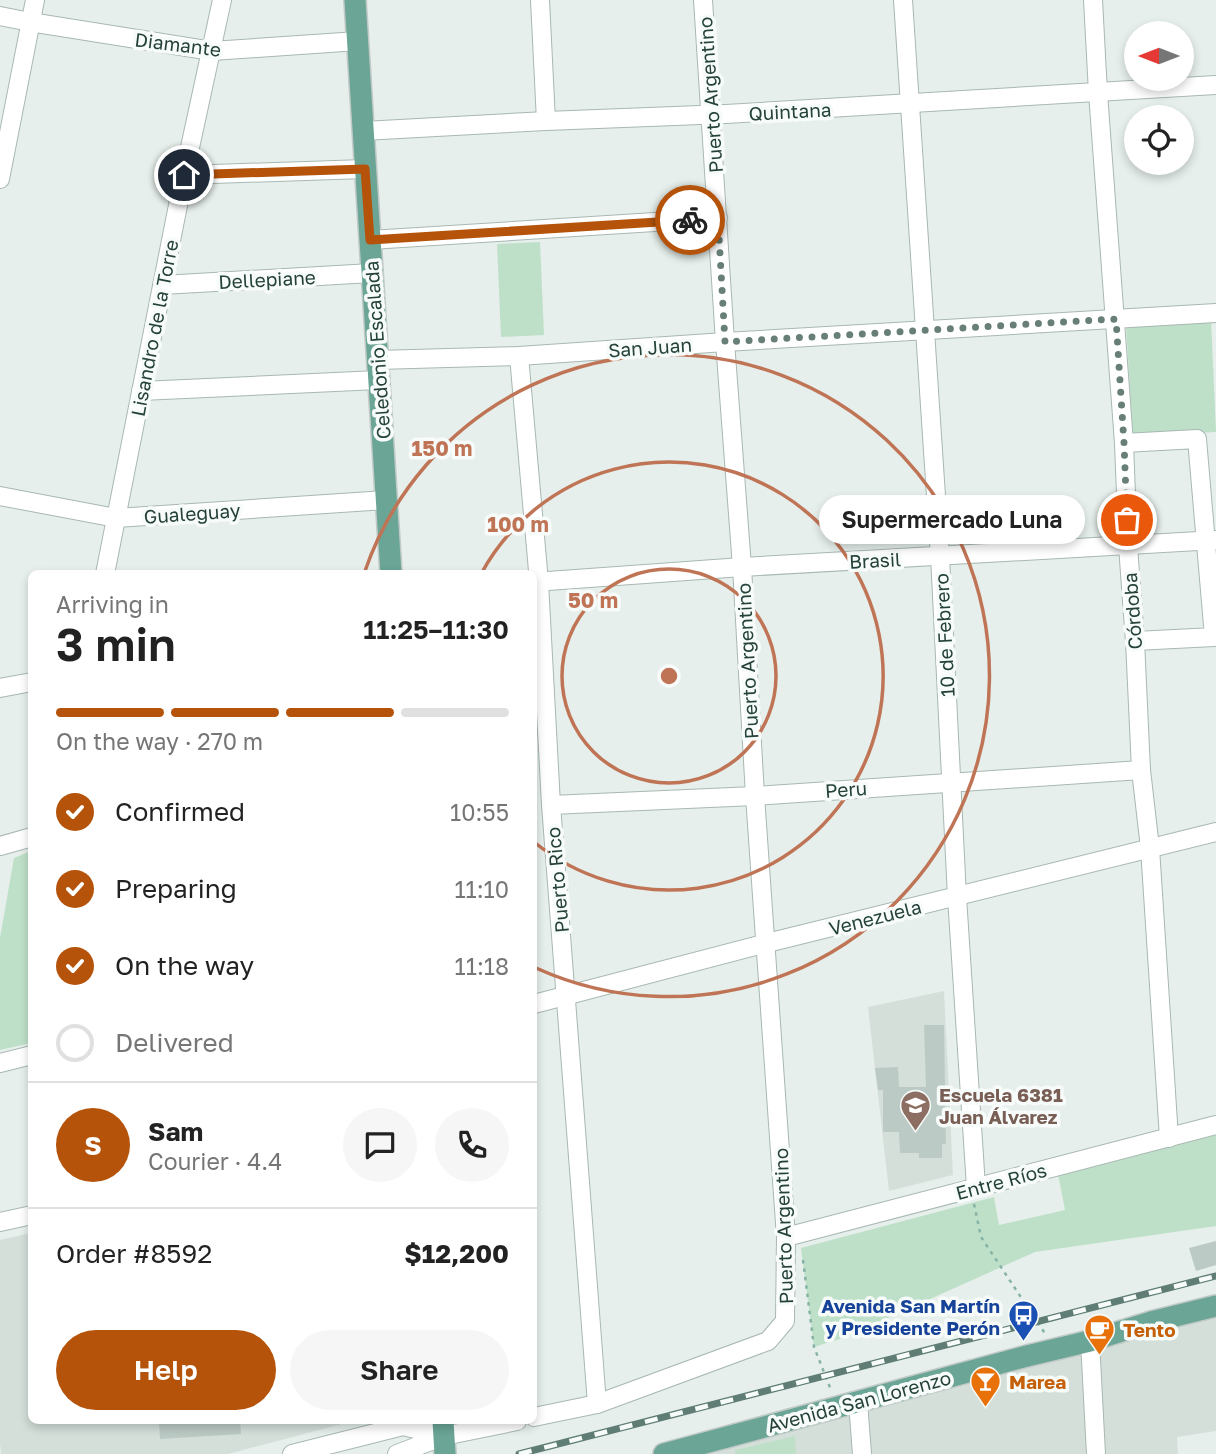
<!DOCTYPE html>
<html lang="en">
<head>
<meta charset="utf-8">
<style>
	body { margin:0; font-family:"Golos Text",sans-serif; background:#f6f6f6; color:#222; height:100vh; display:flex; flex-direction:column; font-size:26px; white-space:nowrap }
	* { box-sizing:border-box; margin:0 }
	p { font-size:23px; color:#767676 }
	.icon { flex:none; width:38px; height:38px; fill:none; stroke:currentColor; stroke-width:2; stroke-linecap:round; stroke-linejoin:round }
	.map { position:relative; flex:1; overflow:hidden }
	.details { position:absolute; left:28px; top:570px; width:509px; height:854px; display:flex; flex-direction:column; background:#fff; border-radius:10px; box-shadow:0 4px 10px #0003 }
	.details>* { flex:none }
	.needle { width:46px; rotate:270deg }
	.controls { position:absolute; left:1124px; top:21px; display:grid; gap:14px }
	.controls a { display:grid; place-items:center; width:70px; height:70px; border-radius:50%; background:#fff; box-shadow:0 4px 10px #0003; font-size:35px }
	.pin { position:absolute; display:grid; place-items:center; width:60px; height:60px; color:#fff; margin:-30px; border:4px solid #fff; border-radius:50%; box-shadow:0 2px 7px #0007 }
	.courier { position:absolute; display:grid; place-items:center; width:70px; height:70px; margin:-35px; border:5px solid #b45309; border-radius:50%; background:#fff; color:#222; box-shadow:0 2px 9px #0007 }
	.bubble { position:absolute; height:49px; border-radius:24px; background:#fff; box-shadow:0 4px 10px #0003; font-size:23px; font-weight:600; line-height:49px; text-align:center }
	.summary em { font-style:normal; font-weight:600 }
	.summary div { display:flex; flex-direction:column-reverse }
	.summary { display:flex; align-items:center; justify-content:space-between; height:119px; padding:0 28px }
	h1 { font-size:46px; font-weight:600; line-height:52px }
	.bar { display:grid; grid-template-columns:repeat(4,1fr); gap:10px 7px; align-content:center; height:84px; padding:0 28px }
	.bar i { height:9px; border-radius:5px; background:#e0e0e0 }
	.bar .current { background:#b45309 }
	.bar p { grid-column:span 4 }
	.line { display:flex; align-items:center; gap:18px; padding:0 28px; border-top:2px solid #e0e0e0 }
	.line div { flex:1 }
	.round { display:grid; place-items:center; flex:none; width:74px; height:74px; border-radius:37px; background:#f6f6f6 }
	ol { padding:0 28px; list-style:none }
	li { display:flex; align-items:center; gap:21px; height:77px }
	li p { margin-inline-start:auto }
	li .icon { padding:7px; border-radius:50%; background:#b45309; color:#fff; stroke-width:4 }
	li:last-child { color:#767676 }
	li i { width:38px; height:38px; border:4px solid #e0e0e0; border-radius:50% }
	.button { display:flex; gap:14px; margin-top:auto; padding:14px 28px }
	.button a { flex:1; height:80px; border-radius:42px; background:#b45309; color:#fff; font-size:28px; font-weight:600; line-height:80px; text-align:center }
	.button a+a { background:#f6f6f6; color:#222 }
	.map>svg:first-child { display:block }
</style>
</head>
<body>
<div class="map">
<svg width="1216" height="1454" viewBox="0 0 1216 1454">
	<rect width="100%" height="100%" fill="#e6efeb"/>
	<!-- built -->
	<g fill="#d4dfda">
		<path d="M944,991L953,1175L889,1191L868,1007Z"/>
		<path d="M31,1233L32,1421H353L228,1454H1L0,1443V1240Z"/>
		<path d="M1216,1309V1431L1177,1437L1178,1454H655Z"/>
	</g>
	<!-- green -->
	<g fill="#bfe0c8">
		<path d="M540,242L544,335L501,337L497,244Z"/>
		<path d="M1211,319L1216,432L1133,437L1126,325Z"/>
		<path d="M31,851V1043L0,1050V938L14,858Z"/>
		<path d="M1216,1135V1226L1035,1252L843,1338L814,1347L801,1248L994,1197L999,1225L1065,1210L1058,1174Z"/>
		<path d="M795,1436L796,1454H735V1450Z"/>
	</g>
	<!-- building -->
	<g fill="#bbcac4">
		<path d="M924,1025H944L946,1144H942V1158H919V1153H900L899,1132H883V1090H878L875,1068L898,1067L899,1087H926Z"/>
		<path d="M1216,1241V1265L1196,1271L1189,1248Z"/>
		<path d="M159,1421H240L241,1434L160,1439Z"/>
	</g>
	<g fill="none" stroke-linecap="round" stroke-linejoin="round">
		<defs>
			<g id="minor">
				<path d="M540,0L546,121"/>
				<path d="M903,0L940,556L957,897L976,1187"/>
				<path d="M1093,0L1098,93L1124,443L1128,546L1135,641L1141,770L1150,848L1169,1138"/>
				<path d="M0,16L30,22L212,51L358,41"/>
				<path d="M363,131L546,121L726,114L1216,85"/>
				<path d="M184,175L365,169"/>
				<path d="M0,179L35,0"/>
				<path d="M370,240L718,218"/>
				<path d="M162,285L372,273"/>
				<path d="M519,356L539,582L551,805L597,1404"/>
				<path d="M377,360L519,356L725,342L1216,313"/>
				<path d="M141,391L378,380"/>
				<path d="M1124,443L1197,439L1214,637L1135,641"/>
				<path d="M0,496L116,518L386,500"/>
				<path d="M105,574L184,175L222,0"/>
				<path d="M534,582L742,567L1216,540"/>
				<path d="M0,688L32,682"/>
				<path d="M551,805L755,796L1141,770"/>
				<path d="M0,846L32,837"/>
				<path d="M534,1004L767,943L1216,832"/>
				<path d="M0,1063L32,1055"/>
				<path d="M0,1222L32,1215"/>
				<path d="M786,1237L1216,1125"/>
				<path d="M1090,1341L1096,1454"/>
				<path d="M858,1402L862,1454"/>
				<path d="M534,1417L597,1404L768,1341L785,1321L786,1237L755,796L742,567L725,342L703,0"/>
				<path d="M292,1454L403,1426L444,1436"/>
				<path d="M397,1454L444,1436L517,1421"/>
			</g>
			<g id="major">
				<path d="M355,0L391,574"/>
				<path d="M443,1421L445,1454"/>
				<path d="M664,1454L1027,1356L1090,1341L1151,1322L1216,1306"/>
			</g>
		</defs>
		<!-- minor casing -->
		<use href="#minor" stroke="#a8b8b2" stroke-width="20"/>
		<!-- major casing -->
		<use href="#major" stroke="#c2cac8" stroke-width="24"/>
		<!-- path -->
		<g stroke="#86b3a5" stroke-width="2.5" stroke-dasharray="3.5 5" stroke-linecap="butt">
			<path d="M974,1204L981,1237L1046,1335"/>
			<path d="M803,1260L814,1347L831,1390"/>
		</g>
		<!-- minor -->
		<use href="#minor" stroke="#fff" stroke-width="18"/>
		<!-- major -->
		<use href="#major" stroke="#6aa596" stroke-width="21"/>
		<defs>
			<path id="rail" d="M519,1454L1216,1276"/>
		</defs>
		<!-- rail casing -->
		<use href="#rail" stroke="#5f7d75" stroke-width="7"/>
		<!-- rail -->
		<use href="#rail" stroke="#f7fbf9" stroke-width="4.5" stroke-dasharray="13" stroke-linecap="butt"/>
	</g>
	<g fill="none" stroke-linecap="round" stroke-linejoin="round">
		<!-- done -->
		<path stroke="#687f78" stroke-width="7" stroke-dasharray="0 12.6" d="M690,220L718,218L725,342L1116,319L1124,443L1127,520"/>
		<!-- route -->
		<path stroke="#b45309" stroke-width="9" d="M184,175L365,169L370,240L690,220"/>
	</g>
	<!-- distance rings -->
	<g fill="none" stroke="#c07456" stroke-width="3.5">
		<circle cx="669" cy="676" r="107"/>
		<path d="M481 574A214 214 0 1 1 534 842"/>
		<path d="M365 571A321 321 0 1 1 536 968"/>
	</g>
	<!-- icons -->
	<defs>
		<symbol id="school-pin" viewBox="-11 -11 22 30"><path d="M0 17L-7.5 6A9.5 9.5 0 1 1 7.5 6Z" fill="#8d6e63" stroke="#f7fbf9"/><path d="M0-5L7-2L0 1L-7-2ZM-4 1L0 2.5L4 1V4Q0 6-4 4Z" fill="#fff"/></symbol>
		<symbol id="bus-pin" viewBox="-11 -11 22 30"><path d="M0 17L-7.5 6A9.5 9.5 0 1 1 7.5 6Z" fill="#1a4fb4" stroke="#f7fbf9"/><path d="M-5-6H5V4H4V6H2V4H-2V6H-4V4H-5ZM-3.5-4V0h7V-4ZM-3.5 1.2v1.5H-2V1.2ZM2 1.2v1.5H3.5V1.2Z" fill="#fff"/></symbol>
		<symbol id="cafe-pin" viewBox="-11 -11 22 30"><path d="M0 17L-7.5 6A9.5 9.5 0 1 1 7.5 6Z" fill="#e8710a" stroke="#f7fbf9"/><path d="M-5.5-4.5H6V0H3Q3 3.5 0 3.5H-2.5Q-5.5 3.5-5.5 0ZM3-3.2v2h1.7v-2ZM-6 4.5H4V6H-6Z" fill="#fff"/></symbol>
		<symbol id="bar-pin" viewBox="-11 -11 22 30"><path d="M0 17L-7.5 6A9.5 9.5 0 1 1 7.5 6Z" fill="#e8710a" stroke="#f7fbf9"/><path d="M-6-5H6L.8 .8V4.5H3.5V6h-7V4.5H-.8V.8Z" fill="#fff"/></symbol>
	</defs>
	<g fill-rule="evenodd">
		<use href="#school-pin" x="898" y="1088" width="35" height="47"/>
		<use href="#bus-pin" x="1006" y="1298" width="35" height="47"/>
		<use href="#cafe-pin" x="1082" y="1312" width="35" height="47"/>
		<use href="#bar-pin" x="968" y="1364" width="35" height="47"/>
	</g>
	<g text-anchor="middle" dominant-baseline="central" stroke-width="7" stroke-linejoin="round" paint-order="stroke">
		<!-- street labels -->
		<g font-size="19" fill="#24423a" stroke="#f7fbf9">
			<text transform="translate(178 44) rotate(7)">Diamante</text>
			<text transform="translate(710 95) rotate(-94)">Puerto Argentino</text>
			<text transform="translate(790 111) rotate(-3)">Quintana</text>
			<text transform="translate(267 279) rotate(-3)">Dellepiane</text>
			<text transform="translate(154 328) rotate(-79)">Lisandro de la Torre</text>
			<text transform="translate(650 347) rotate(-4)">San Juan</text>
			<text transform="translate(377 350) rotate(-94)">Celedonio Escalada</text>
			<text transform="translate(192 513) rotate(-4)">Gualeguay</text>
			<text transform="translate(875 560) rotate(-3)">Brasil</text>
			<text transform="translate(1132 611) rotate(-94)">Córdoba</text>
			<text transform="translate(944 635) rotate(-93)">10 de Febrero</text>
			<text transform="translate(747 661) rotate(-93)">Puerto Argentino</text>
			<text transform="translate(846 789) rotate(-4)">Peru</text>
			<text transform="translate(557 880) rotate(-95)">Puerto Rico</text>
			<text transform="translate(875 917) rotate(-14)">Venezuela</text>
			<text transform="translate(1001 1181) rotate(-15)">Entre Ríos</text>
			<text transform="translate(783 1226) rotate(-92)">Puerto Argentino</text>
			<text transform="translate(859 1401) rotate(-15)">Avenida San Lorenzo</text>
		</g>
		<!-- education labels -->
		<g font-size="19" font-weight="bold" fill="#785e54" stroke="#f7fbf9" text-anchor="start">
			<text x="939" y="1094">Escuela 6381<tspan x="939" dy="22">Juan Álvarez</tspan></text>
		</g>
		<!-- transit labels -->
		<g font-size="19" font-weight="bold" fill="#164399" stroke="#f7fbf9" text-anchor="end">
			<text x="1000" y="1305">Avenida San Martín<tspan x="1000" dy="22">y Presidente Perón</tspan></text>
		</g>
		<!-- food labels -->
		<g font-size="19" font-weight="bold" fill="#c56008" stroke="#f7fbf9" text-anchor="start">
			<text x="1123" y="1329">Tento</text>
			<text x="1009" y="1381">Marea</text>
		</g>
	</g>
	<circle cx="669" cy="676" r="10" fill="#c07456" stroke="#f7fbf9" stroke-width="3.5"/>
	<g font-size="21" text-anchor="middle" font-weight="bold" fill="#c07456" stroke="#f7fbf9" stroke-width="7" stroke-linejoin="round" paint-order="stroke">
		<text x="442" y="456">150 m</text>
		<text x="518" y="532">100 m</text>
		<text x="593" y="608">50 m</text>
	</g>
</svg>
<div class="controls">
<a><svg class="needle" viewBox="-14 -14 28 28"><path d="M0-13l5 13h-10z" fill="#e53935"/><path d="M0 13l5-13h-10z" fill="#767676"/></svg></a>
<a><svg class="icon" aria-label="locate" viewBox="0 0 24 24"><circle cx="12" cy="12" r="6"/><path d="M12 2v4M12 18v4M2 12h4M18 12h4"/></svg></a>
</div>
<div class="pin" style="left:1127px;top:520px;background:#ea580c"><svg class="icon" aria-label="bag" viewBox="0 0 24 24"><path d="M5 8h14l-1 12H6zM9 8a3 3 0 0 1 6 0"/></svg></div>
<div class="pin" style="left:184px;top:175px;background:#1f2937"><svg class="icon" aria-label="home" viewBox="0 0 24 24"><path d="M3 11l9-7 9 7M6 9v11h12V9"/></svg></div>
<div class="courier" style="left:690px;top:220px"><svg class="icon" aria-label="bike" viewBox="0 0 24 24"><circle cx="6" cy="16" r="4"/><circle cx="18" cy="16" r="4"/><path d="M6 16l4-8h5l3 8M10 8l3 8H6M13 5h3"/></svg></div>
<div class="bubble" style="left:819px;top:495px;width:266px">Supermercado Luna</div>
<section class="details">
<div class="summary"><div><h1>3 min</h1><p>Arriving in</p></div><em>11:25–11:30</em></div>
<div class="bar"><i class="current"></i><i class="current"></i><i class="current"></i><i></i><p>On the way · 270 m</p></div>
<ol>
<li><svg class="icon" aria-label="check" viewBox="0 0 24 24"><path d="M5 12l5 5 9-10"/></svg>Confirmed<p>10:55</p></li>
<li><svg class="icon" aria-label="check" viewBox="0 0 24 24"><path d="M5 12l5 5 9-10"/></svg>Preparing<p>11:10</p></li>
<li><svg class="icon" aria-label="check" viewBox="0 0 24 24"><path d="M5 12l5 5 9-10"/></svg>On the way<p>11:18</p></li>
<li><i></i>Delivered</li>
</ol>
<div class="line" style="height:126px"><b class="round" style="background:#b45309;color:#fff">S</b><div><b>Sam</b><p>Courier · 4.4</p></div><a class="round"><svg class="icon" aria-label="chat" viewBox="0 0 24 24"><path d="M4 5h16v11H9l-5 4z"/></svg></a><a class="round"><svg class="icon" aria-label="phone" viewBox="0 0 24 24"><path d="M5 4h4l2 5-3 2q2 4 5 5l2-3 5 2v4C11 20 4 13 5 4z"/></svg></a></div>
<div class="line" style="height:91px"><div>Order #8592</div><b>$12,200</b></div>
<div class="button"><a>Help</a><a>Share</a></div>
</section>
</div>
</body>
</html>
